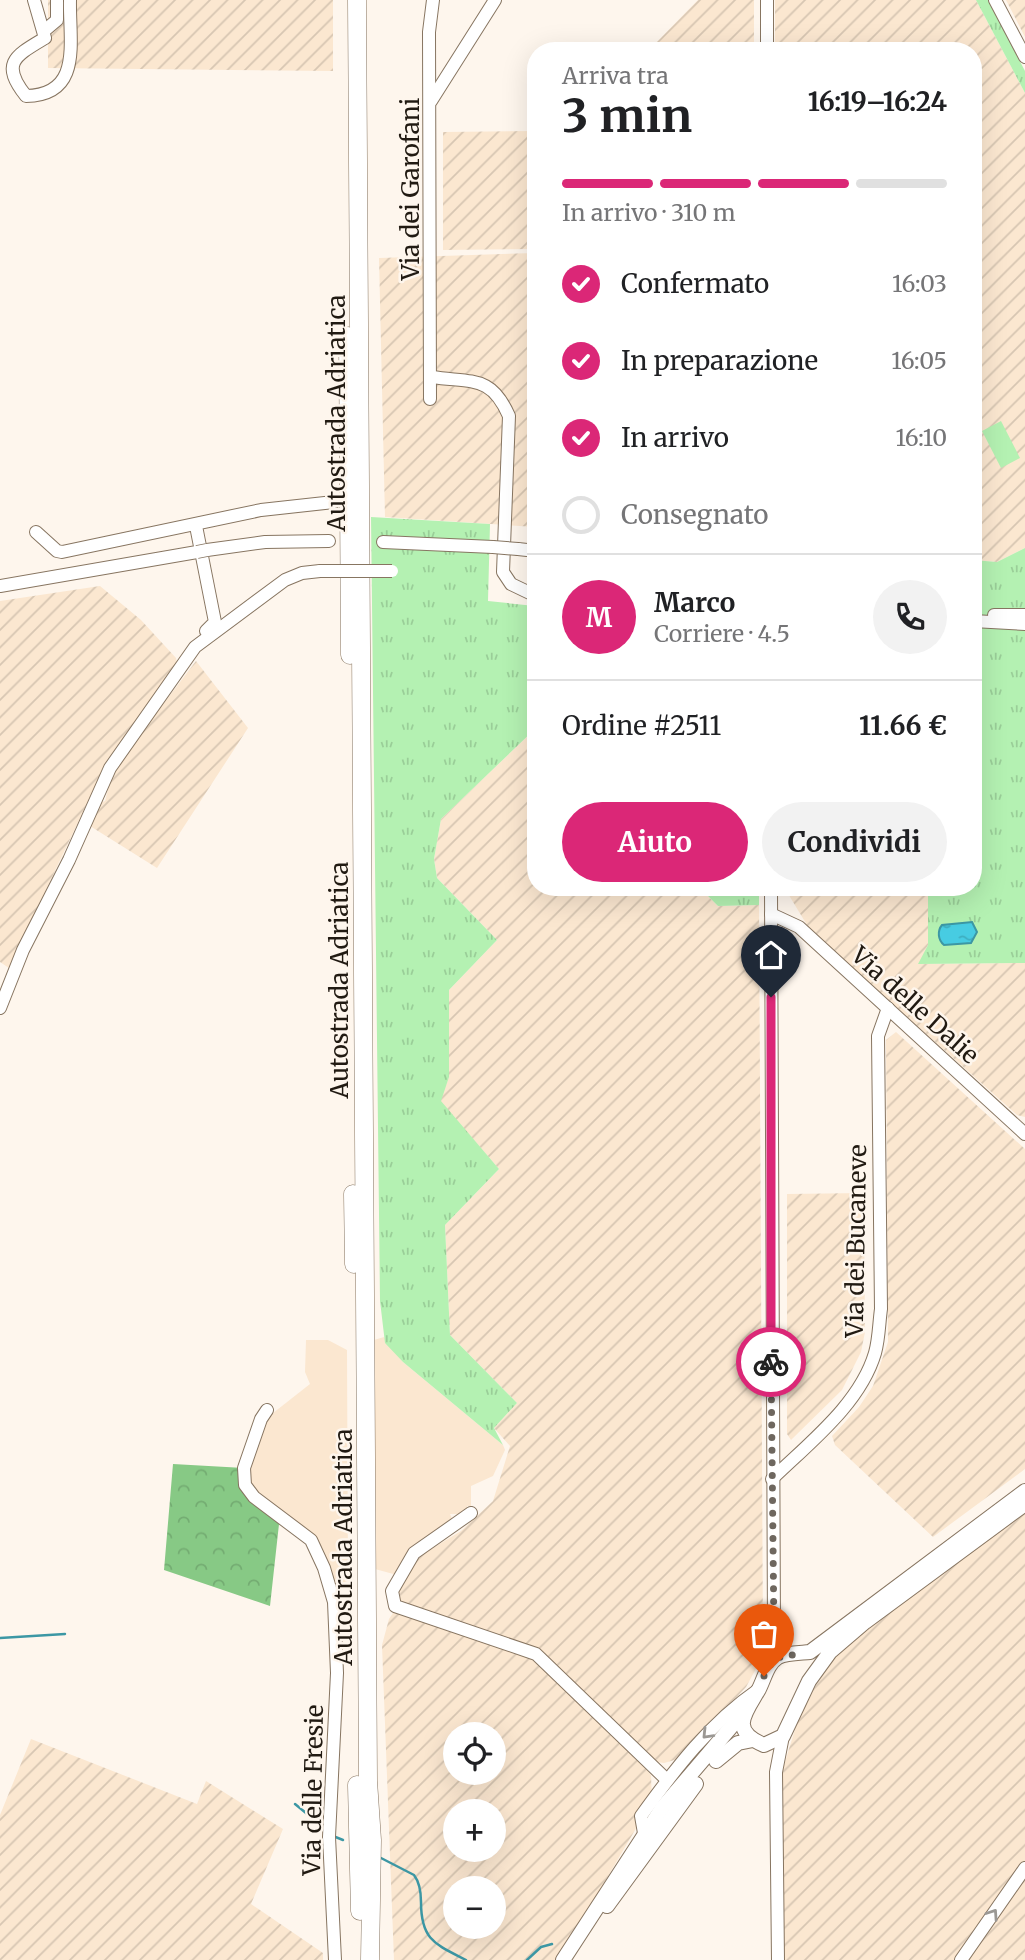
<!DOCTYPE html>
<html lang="it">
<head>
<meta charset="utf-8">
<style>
	body { margin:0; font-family:Merriweather,serif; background:#f2f2f2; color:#202124; height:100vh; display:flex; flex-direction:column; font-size:26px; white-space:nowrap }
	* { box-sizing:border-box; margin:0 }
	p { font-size:23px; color:#757577 }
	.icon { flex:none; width:38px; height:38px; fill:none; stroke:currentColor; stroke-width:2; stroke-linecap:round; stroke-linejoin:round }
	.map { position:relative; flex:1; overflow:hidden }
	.drawer { position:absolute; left:527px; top:42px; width:455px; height:854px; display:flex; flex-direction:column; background:#fff; border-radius:28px; box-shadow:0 7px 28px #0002 }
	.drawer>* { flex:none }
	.tools { position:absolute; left:443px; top:1722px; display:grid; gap:14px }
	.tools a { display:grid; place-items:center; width:63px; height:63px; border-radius:50%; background:#fff; box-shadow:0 7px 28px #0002; font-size:35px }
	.pin { position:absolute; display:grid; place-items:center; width:60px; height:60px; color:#fff; margin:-72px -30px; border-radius:50% 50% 50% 0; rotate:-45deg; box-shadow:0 0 7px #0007 }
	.pin .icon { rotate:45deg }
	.courier { position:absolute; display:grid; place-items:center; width:70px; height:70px; margin:-35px; border:5px solid #db2777; border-radius:50%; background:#fff; color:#222; box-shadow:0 2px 9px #0007 }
	.overview em { font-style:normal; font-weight:700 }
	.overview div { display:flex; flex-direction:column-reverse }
	.overview { display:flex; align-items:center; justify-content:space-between; height:119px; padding:0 35px }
	h1 { font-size:46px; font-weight:700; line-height:52px }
	.bar { display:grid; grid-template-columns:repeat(4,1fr); gap:10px 7px; align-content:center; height:84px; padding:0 35px }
	.bar i { height:9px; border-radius:5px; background:#e0e0e0 }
	.bar .active { background:#db2777 }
	.bar p { grid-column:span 4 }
	.line { display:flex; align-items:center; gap:18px; padding:0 35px; border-top:2px solid #e0e0e0 }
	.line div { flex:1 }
	.round { display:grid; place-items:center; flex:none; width:74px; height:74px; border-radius:37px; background:#f2f2f2 }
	ol { padding:0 35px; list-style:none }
	li { display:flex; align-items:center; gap:21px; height:77px }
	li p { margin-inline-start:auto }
	li .icon { padding:7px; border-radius:50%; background:#db2777; color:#fff; stroke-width:4 }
	li:last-child { color:#757577 }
	li i { width:38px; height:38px; border:4px solid #e0e0e0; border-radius:50% }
	.action { display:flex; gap:14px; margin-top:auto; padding:14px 35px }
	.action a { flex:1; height:80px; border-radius:42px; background:#db2777; color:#fff; font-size:28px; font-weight:700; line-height:80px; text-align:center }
	.action a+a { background:#f2f2f2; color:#202124 }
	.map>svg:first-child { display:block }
</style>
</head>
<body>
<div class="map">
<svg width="1025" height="1960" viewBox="0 0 1025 1960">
	<defs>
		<pattern id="industrial-furrows" width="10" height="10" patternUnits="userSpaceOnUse" patternTransform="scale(1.75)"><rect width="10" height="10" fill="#fbe7d0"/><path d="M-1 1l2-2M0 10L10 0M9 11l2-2" fill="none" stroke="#d7c6b2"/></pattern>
		<pattern id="grass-tufts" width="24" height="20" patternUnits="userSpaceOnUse" patternTransform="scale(1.75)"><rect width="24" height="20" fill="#b4f1b2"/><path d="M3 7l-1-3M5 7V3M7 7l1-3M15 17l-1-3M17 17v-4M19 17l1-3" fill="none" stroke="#9ace98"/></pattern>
		<pattern id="forest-crowns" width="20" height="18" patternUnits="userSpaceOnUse" patternTransform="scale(1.75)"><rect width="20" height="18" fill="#87c985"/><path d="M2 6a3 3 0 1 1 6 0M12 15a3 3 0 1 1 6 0" fill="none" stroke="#74ac72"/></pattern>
		<pattern id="water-ripples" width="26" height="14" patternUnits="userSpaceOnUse" patternTransform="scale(1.75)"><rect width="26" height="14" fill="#47cce2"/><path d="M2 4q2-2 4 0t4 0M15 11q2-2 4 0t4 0" fill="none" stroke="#3eafc1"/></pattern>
	</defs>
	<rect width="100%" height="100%" fill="#fef6ed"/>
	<!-- built -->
	<g fill="#fbe7d0">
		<path d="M384,1337L403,1362L503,1445L505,1450L493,1476L471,1486V1506H467V1514H450L453,1521L397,1575L375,1569L374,1340Z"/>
		<path d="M306,1340H328L347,1350L348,1581L334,1585L320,1546L251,1490L249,1473L257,1442L268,1417L310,1384L305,1372Z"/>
	</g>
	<!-- industrial -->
	<g fill="url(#industrial-furrows)" fill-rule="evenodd">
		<path d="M48,0H333V71L48,68Z"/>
		<path d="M698,0H754V51H648Z"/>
		<path d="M775,0H976L1025,93V548L997,562L973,560V51H775Z"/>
		<path d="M1006,0H1025V37Z"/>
		<path d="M535,131V249L443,250V132Z"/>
		<path d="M535,253V527L385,517L379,258Z"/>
		<path d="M100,586L141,620L176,658L177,663L108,759L9,968L0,962V601Z"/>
		<path d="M196,661L248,728L157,868L90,826L99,803L105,801L113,770Z"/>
		<path d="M535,729L536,887H699L718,906L759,905L763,1641L757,1667L746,1687L678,1759L664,1763L637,1759L651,1775L652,1801L559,1960H394L382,1645L389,1619L399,1604L396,1598L401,1586L418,1557L461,1531L493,1501L510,1446L494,1428L517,1403L450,1335L445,1225L499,1169L440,1101L449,1077V990L497,940L437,878L434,859L441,819ZM455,1734H494V1773H455ZM455,1811H494V1850H455ZM455,1888H494V1927H455Z"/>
		<path d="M784,887H928V945L919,964L1025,963V1117L1017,1115L810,930Z"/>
		<path d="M896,1032L1025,1149V1469L933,1537L835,1445L832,1436L859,1407L873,1386L888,1342L886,1040Z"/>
		<path d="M864,1193L865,1332L861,1352L842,1390L791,1440L787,1434V1194Z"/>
		<path d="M1025,1513V1960H784L780,1778L797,1723L816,1685L837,1651Z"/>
		<path d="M31,1739L197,1804L206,1781L283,1829L251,1904L323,1953V1960H0V1815Z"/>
	</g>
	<!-- grass -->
	<g fill="url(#grass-tufts)">
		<path d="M976,0H988L1025,71V93Z"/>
		<path d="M371,517L490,524L488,601L535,606V729L441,819L434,859L437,878L497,940L449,990V1077L441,1101L499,1169L445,1225L450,1335L517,1403L494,1428L503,1445L403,1362L385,1343L380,1301Z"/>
		<path d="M1025,548V618L973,615V560L997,562Z"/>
		<path d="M973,626L1025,630V963L918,964L928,945V887H973Z"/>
		<path d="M699,887H759V905L718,906Z"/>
	</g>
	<!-- forest -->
	<path fill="url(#forest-crowns)" d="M173,1464L244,1468L243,1478L280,1515L270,1606L164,1570Z"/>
	<!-- garden -->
	<path fill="#b4f1b2" d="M1001,421L1020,458L1001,468L982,431Z"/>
	<!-- water -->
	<path fill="url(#water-ripples)" stroke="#3c97a4" stroke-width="2" d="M972,922L977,932L971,943L944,945C938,940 937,931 942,925Z"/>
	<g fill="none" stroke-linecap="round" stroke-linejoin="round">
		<!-- stream -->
		<g stroke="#3c97a4" stroke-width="2.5">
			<path d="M0,1638L65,1634"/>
			<path d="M295,1804L323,1827"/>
			<path d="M333,1836L343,1840"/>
			<path d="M381,1858L414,1875C420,1883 421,1892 421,1902C421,1940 435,1944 466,1960"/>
			<path d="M527,1960L541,1947L552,1944"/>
		</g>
		<defs>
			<g id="minor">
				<path d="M34,0L45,38C15,56 0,63 26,96C83,95 69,42 70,0"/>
				<path d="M995,0L1025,57"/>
				<path d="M44,31L57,20V0"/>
				<path d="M767,51V0"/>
				<path d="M431,101L495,0"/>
				<path d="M432,377C473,383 491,375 509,416L503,572L511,584L536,596"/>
				<path d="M430,399L429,32L433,0"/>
				<path d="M196,526L215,622L206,631"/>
				<path d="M36,532L57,551L62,552L261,510L334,502"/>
				<path d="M383,542L493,547"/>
				<path d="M518,549L536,551"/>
				<path d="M207,550L265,542L329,541"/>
				<path d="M0,586L197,552"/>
				<path d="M994,615H1025"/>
				<path d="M973,621L1025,624"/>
				<path d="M771,914L799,927L1025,1134"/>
				<path d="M0,1008L23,950L69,860L110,768L195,647L285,580L302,573L320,571"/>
				<path d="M267,1410L261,1419L244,1468L245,1485L254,1497L311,1540L324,1568L334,1602L337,1673L329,1837L335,1960"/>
				<path d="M772,1479C809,1443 860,1404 875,1353C879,1339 879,1323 881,1309L878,1036L888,1008"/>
				<path d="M471,1513L414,1553L392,1591L395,1606L536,1654L667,1780"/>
				<path d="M770,1663L774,1633L771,887"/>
				<path d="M644,1833L641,1816C675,1769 710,1723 758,1690"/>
				<path d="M778,1960L776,1772L783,1736"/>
				<path d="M961,1960L1025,1868"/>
			</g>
			<g id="major">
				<path d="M1025,1491L810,1652C801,1653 786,1653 778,1657C767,1664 765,1677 759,1689C746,1712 728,1730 764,1745L783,1736L809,1681L830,1652L865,1622L1025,1504"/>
				<path d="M716,1761L738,1743L753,1740"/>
				<path d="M607,1906L696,1784"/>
				<path d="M563,1960L662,1808L743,1713"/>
			</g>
			<g id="highway">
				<path d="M357,0L368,1781L372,1840L370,1960"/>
				<path d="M348,336L350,655"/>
				<path d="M353,1194L354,1264"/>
				<path d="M357,1785L360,1911"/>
			</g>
		</defs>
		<!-- minor casing -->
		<use href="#minor" stroke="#877561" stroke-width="14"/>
		<!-- major casing -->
		<use href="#major" stroke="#877561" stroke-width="16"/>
		<!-- highway casing -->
		<use href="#highway" stroke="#877561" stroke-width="19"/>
		<!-- minor -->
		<use href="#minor" stroke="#fff" stroke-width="12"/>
		<!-- major -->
		<use href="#major" stroke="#fff" stroke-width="14"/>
		<!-- highway -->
		<use href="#highway" stroke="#fff" stroke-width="18"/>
		<defs>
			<g id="minor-bridge">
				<path d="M493,547L518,549"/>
				<path d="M197,552L207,550"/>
				<path d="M320,571H392"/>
			</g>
		</defs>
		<!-- minor-bridge casing -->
		<use href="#minor-bridge" stroke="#877561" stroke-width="14" stroke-linecap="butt"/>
		<!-- minor-bridge -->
		<use href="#minor-bridge" stroke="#fff" stroke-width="12"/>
	</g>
	<!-- one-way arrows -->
	<defs><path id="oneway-chevron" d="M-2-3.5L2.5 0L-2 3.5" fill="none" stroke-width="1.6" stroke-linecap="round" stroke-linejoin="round" transform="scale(1.75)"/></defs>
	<g stroke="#9b9894">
		<use href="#oneway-chevron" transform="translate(707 1734) rotate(134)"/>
		<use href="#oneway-chevron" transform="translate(993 1914) rotate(-56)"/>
	</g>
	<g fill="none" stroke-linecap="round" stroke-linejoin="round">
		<!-- done -->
		<path stroke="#6e675f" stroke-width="7" stroke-dasharray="0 12.6" d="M764,1676C771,1661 777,1655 794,1655L774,1633L771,1362"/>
		<!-- route -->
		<path stroke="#db2777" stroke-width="9" d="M771,997V1362"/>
	</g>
	<g text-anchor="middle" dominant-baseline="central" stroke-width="5" stroke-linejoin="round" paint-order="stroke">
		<!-- street labels -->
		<g font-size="24" fill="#211a12" stroke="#fef6ed">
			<text transform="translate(410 189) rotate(-90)">Via dei Garofani</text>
			<text transform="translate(336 413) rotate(-90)">Autostrada Adriatica</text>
			<text transform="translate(339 980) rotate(-90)">Autostrada Adriatica</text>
			<text transform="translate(915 1005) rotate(42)">Via delle Dalie</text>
			<text transform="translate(856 1241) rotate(-89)">Via dei Bucaneve</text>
			<text transform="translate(343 1547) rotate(-90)">Autostrada Adriatica</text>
			<text transform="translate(313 1790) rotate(-89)">Via delle Fresie</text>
		</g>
	</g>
</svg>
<div class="tools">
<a><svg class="icon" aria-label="locate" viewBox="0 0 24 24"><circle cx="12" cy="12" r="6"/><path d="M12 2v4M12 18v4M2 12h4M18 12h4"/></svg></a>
<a>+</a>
<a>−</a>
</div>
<div class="pin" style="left:764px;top:1676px;background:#ea580c"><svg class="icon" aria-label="bag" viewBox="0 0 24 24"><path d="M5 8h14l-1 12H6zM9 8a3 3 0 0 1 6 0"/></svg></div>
<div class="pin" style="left:771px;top:997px;background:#1f2937"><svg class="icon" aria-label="home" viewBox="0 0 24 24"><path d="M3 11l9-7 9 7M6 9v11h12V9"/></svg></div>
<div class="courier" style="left:771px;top:1362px"><svg class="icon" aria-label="bike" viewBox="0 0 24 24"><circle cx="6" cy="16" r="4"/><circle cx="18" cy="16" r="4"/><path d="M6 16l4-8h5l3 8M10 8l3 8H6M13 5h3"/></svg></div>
<section class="drawer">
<div class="overview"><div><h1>3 min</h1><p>Arriva tra</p></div><em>16:19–16:24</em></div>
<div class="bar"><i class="active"></i><i class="active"></i><i class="active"></i><i></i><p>In arrivo · 310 m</p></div>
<ol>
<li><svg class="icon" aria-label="check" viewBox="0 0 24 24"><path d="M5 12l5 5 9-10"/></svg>Confermato<p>16:03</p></li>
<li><svg class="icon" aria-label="check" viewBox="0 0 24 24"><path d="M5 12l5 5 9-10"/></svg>In preparazione<p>16:05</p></li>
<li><svg class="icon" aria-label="check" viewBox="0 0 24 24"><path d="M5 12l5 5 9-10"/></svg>In arrivo<p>16:10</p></li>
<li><i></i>Consegnato</li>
</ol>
<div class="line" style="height:126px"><b class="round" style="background:#db2777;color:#fff">M</b><div><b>Marco</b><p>Corriere · 4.5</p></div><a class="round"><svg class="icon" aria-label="phone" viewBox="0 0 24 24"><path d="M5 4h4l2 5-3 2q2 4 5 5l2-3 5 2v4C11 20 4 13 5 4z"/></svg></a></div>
<div class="line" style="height:91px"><div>Ordine #2511</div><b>11.66 €</b></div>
<div class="action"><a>Aiuto</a><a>Condividi</a></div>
</section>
</div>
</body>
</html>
